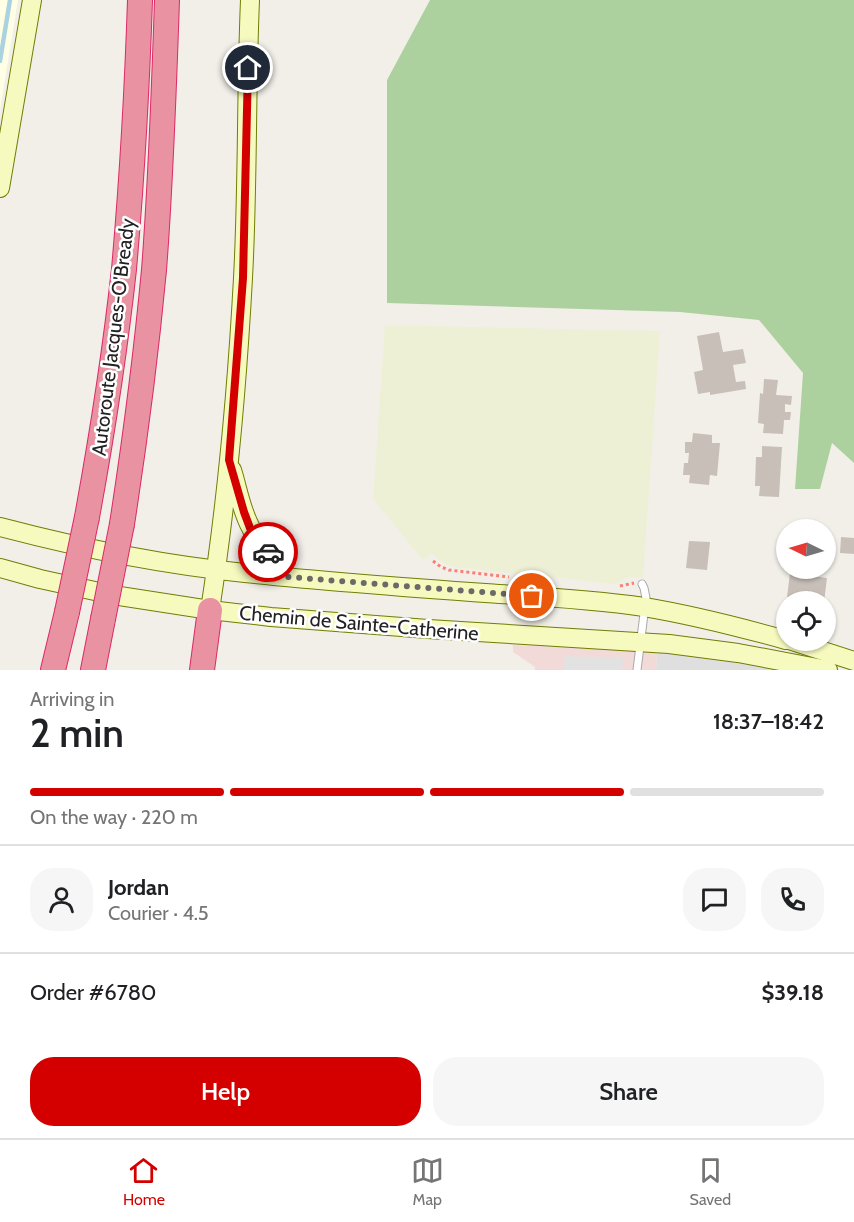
<!DOCTYPE html>
<html lang="en">
<head>
<meta charset="utf-8">
<style>
	body { margin:0; font-family:Cabin,sans-serif; background:#f6f6f6; color:#202124; height:100vh; display:flex; flex-direction:column; font-size:22px; white-space:nowrap }
	* { box-sizing:border-box; margin:0 }
	p { font-size:20px; color:#757577 }
	.icon { flex:none; width:33px; height:33px; fill:none; stroke:currentColor; stroke-width:2; stroke-linecap:round; stroke-linejoin:round }
	.map { position:relative; height:670px; overflow:hidden }
	.side { display:flex; flex-direction:column; background:#fff; flex:1 }
	.side>* { flex:none }
	.needle { width:39px; rotate:275deg }
	.tools { position:absolute; left:776px; top:519px; display:grid; gap:12px }
	.tools a { display:grid; place-items:center; width:60px; height:60px; border-radius:50%; background:#fff; box-shadow:0 2px 4px #0004; font-size:30px }
	.pin { position:absolute; display:grid; place-items:center; width:51px; height:51px; color:#fff; margin:-26px; border:3px solid #fff; border-radius:50%; box-shadow:0 2px 6px #0007 }
	.courier { position:absolute; display:grid; place-items:center; width:60px; height:60px; margin:-30px; border:4px solid #d40000; border-radius:50%; background:#fff; color:#222; box-shadow:0 2px 8px #0007 }
	.summary em { font-style:normal; font-weight:600 }
	.summary div { display:flex; flex-direction:column-reverse }
	.summary { display:flex; align-items:center; justify-content:space-between; height:102px; padding:0 30px }
	h1 { font-size:39px; font-weight:600; line-height:45px }
	.bar { display:grid; grid-template-columns:repeat(4,1fr); gap:9px 6px; align-content:center; height:72px; padding:0 30px }
	.bar i { height:8px; border-radius:4px; background:#e0e0e0 }
	.bar .on { background:#d40000 }
	.bar p { grid-column:span 4 }
	.line { display:flex; align-items:center; gap:15px; padding:0 30px; border-top:2px solid #e0e0e0 }
	.line div { flex:1 }
	.round { display:grid; place-items:center; flex:none; width:63px; height:63px; border-radius:24px; background:#f6f6f6 }
	.cta { display:flex; gap:12px; margin-top:auto; padding:12px 30px }
	.cta a { flex:1; height:69px; border-radius:24px; background:#d40000; color:#fff; font-size:24px; font-weight:600; line-height:69px; text-align:center }
	.cta a+a { background:#f6f6f6; color:#202124 }
	.menu { display:flex; justify-content:space-around; align-items:center; height:84px; border-top:2px solid #e0e0e0; background:#fff; font-size:16px; color:#757577 }
	.menu a { display:grid; justify-items:center; gap:3px }
	.menu .on { color:#d40000 }
	.map>svg:first-child { display:block }
</style>
</head>
<body>
<div class="map">
<svg width="854" height="670" viewBox="0 0 854 670">
	<rect width="100%" height="100%" fill="#f2efe9"/>
	<!-- residential -->
	<path fill="#e0dfdf" d="M657,650L764,666L783,670H656Z"/>
	<!-- commercial -->
	<path fill="#f2dad9" d="M513,645L657,650L656,670H535V667L513,652Z"/>
	<!-- education -->
	<path fill="#ffffe5" d="M0,0H18L0,110Z"/>
	<!-- farmland -->
	<path fill="#eef0d5" d="M385,325L660,331L643,578L628,577L615,584L453,567L443,563L432,554L423,560L373,499Z"/>
	<!-- forest -->
	<path fill="#add19e" d="M430,0H854V463L832,443L820,489H795L803,373L759,320L680,312L387,303V80Z"/>
	<!-- parking -->
	<path fill="#e2e2e2" d="M565,656L623,658L622,670H563Z"/>
	<g fill="none" stroke-linecap="round" stroke-linejoin="round">
		<!-- stream -->
		<path stroke="#aad3df" stroke-width="4.5" d="M0,61L10,0"/>
	</g>
	<!-- building -->
	<g fill="#c7bfb8">
		<path d="M719,332L723,352L743,349L746,363L733,365L736,382L745,381L746,389L710,395V392L698,394L694,372L703,370L697,336Z"/>
		<path d="M764,379L778,380L776,395L792,396L791,405L785,404V412H791L790,420H784L783,434L763,433L764,424L758,423L760,393L763,394Z"/>
		<path d="M693,433L712,435V443H720L717,476L710,475L709,485L689,483L690,475H683L684,463H688L689,453H685V442H692Z"/>
		<path d="M762,446L782,447L779,497L759,496L760,486H755L756,457H762Z"/>
		<path d="M841,537L854,538V554L840,553Z"/>
		<path d="M689,541L710,542L707,570L686,568Z"/>
		<path d="M790,573L827,578L824,602L787,597Z"/>
	</g>
	<g fill="none" stroke-linecap="round" stroke-linejoin="round">
		<defs>
			<path id="lane" d="M637,670L646,598L644,588L642,584"/>
			<g id="secondary">
				<path d="M0,188L32,0"/>
				<path d="M232,470C238,489 241,510 251,528C260,546 276,561 288,577"/>
				<path d="M0,527C80,548 163,565 245,573C330,582 415,588 499,594C548,597 596,600 644,607C692,615 739,627 786,640"/>
				<path d="M0,568L40,579L113,595L210,610L271,617L428,629L669,644L738,653L828,670"/>
				<path d="M210,610C227,500 237,389 243,278C248,186 246,93 250,0"/>
				<path d="M789,640L854,661"/>
			</g>
			<g id="highway">
				<path d="M87,517C102,435 115,352 124,269C132,179 137,90 140,0"/>
				<path d="M122,524C135,440 146,355 154,270C161,180 164,90 167,0"/>
				<path d="M53,670L67,612"/>
				<path d="M93,670L103,619"/>
				<path d="M202,670L210,610"/>
			</g>
		</defs>
		<!-- lane casing -->
		<use href="#lane" stroke="#a9a9a9" stroke-width="9"/>
		<!-- secondary casing -->
		<use href="#secondary" stroke="#707d05" stroke-width="20"/>
		<!-- highway casing -->
		<use href="#highway" stroke="#dc2a67" stroke-width="26"/>
		<!-- path -->
		<g stroke="#fa8072" stroke-width="3" stroke-dasharray="3 3" stroke-linecap="butt">
			<path d="M433,561L441,567L449,570L509,577"/>
			<path d="M620,586L634,583"/>
		</g>
		<!-- lane -->
		<use href="#lane" stroke="#fff" stroke-width="7"/>
		<!-- secondary -->
		<use href="#secondary" stroke="#f7fabf" stroke-width="18"/>
		<!-- highway -->
		<use href="#highway" stroke="#e892a2" stroke-width="24"/>
		<defs>
			<g id="highway-bridge">
				<path d="M67,612L87,517"/>
				<path d="M103,619L122,524"/>
			</g>
		</defs>
		<!-- highway-bridge casing -->
		<use href="#highway-bridge" stroke="#dc2a67" stroke-width="26" stroke-linecap="butt"/>
		<!-- highway-bridge -->
		<use href="#highway-bridge" stroke="#e892a2" stroke-width="24"/>
	</g>
	<g fill="none" stroke-linecap="round" stroke-linejoin="round">
		<!-- done -->
		<path stroke="#6b6a68" stroke-width="6" stroke-dasharray="0 10.8" d="M268,552L288,577L532,596"/>
		<!-- route -->
		<path stroke="#d40000" stroke-width="8" d="M248,68L243,278L229,460L244,512L250,528L268,552"/>
	</g>
	<g text-anchor="middle" dominant-baseline="central" stroke-width="5" stroke-linejoin="round" paint-order="stroke">
		<!-- street labels -->
		<g font-size="20" fill="#222" stroke="#fff">
			<text transform="translate(113 337) rotate(-83)">Autoroute Jacques-O'Bready</text>
			<text transform="translate(359 623) rotate(5)">Chemin de Sainte-Catherine</text>
		</g>
	</g>
</svg>
<div class="tools">
<a><svg class="needle" viewBox="-14 -14 28 28"><path d="M0-13l5 13h-10z" fill="#e53935"/><path d="M0 13l5-13h-10z" fill="#757577"/></svg></a>
<a><svg class="icon" aria-label="locate" viewBox="0 0 24 24"><circle cx="12" cy="12" r="6"/><path d="M12 2v4M12 18v4M2 12h4M18 12h4"/></svg></a>
</div>
<div class="pin" style="left:532px;top:596px;background:#ea580c"><svg class="icon" aria-label="bag" viewBox="0 0 24 24"><path d="M5 8h14l-1 12H6zM9 8a3 3 0 0 1 6 0"/></svg></div>
<div class="pin" style="left:248px;top:68px;background:#1f2937"><svg class="icon" aria-label="home" viewBox="0 0 24 24"><path d="M3 11l9-7 9 7M6 9v11h12V9"/></svg></div>
<div class="courier" style="left:268px;top:552px"><svg class="icon" aria-label="car" viewBox="0 0 24 24"><path d="M5 17H2v-5l4-1 3-4h7l3 4 3 1v5h-3M9 17h6M6 11h13"/><circle cx="7" cy="17" r="2"/><circle cx="17" cy="17" r="2"/></svg></div>
</div>
<section class="side">
<div class="summary"><div><h1>2 min</h1><p>Arriving in</p></div><em>18:37–18:42</em></div>
<div class="bar"><i class="on"></i><i class="on"></i><i class="on"></i><i></i><p>On the way · 220 m</p></div>
<div class="line" style="height:108px"><a class="round"><svg class="icon" aria-label="person" viewBox="0 0 24 24"><circle cx="12" cy="8" r="4"/><path d="M4 21q1-7 8-7t8 7"/></svg></a><div><b>Jordan</b><p>Courier · 4.5</p></div><a class="round"><svg class="icon" aria-label="chat" viewBox="0 0 24 24"><path d="M4 5h16v11H9l-5 4z"/></svg></a><a class="round"><svg class="icon" aria-label="phone" viewBox="0 0 24 24"><path d="M5 4h4l2 5-3 2q2 4 5 5l2-3 5 2v4C11 20 4 13 5 4z"/></svg></a></div>
<div class="line" style="height:78px"><div>Order #6780</div><b>$39.18</b></div>
<div class="cta"><a>Help</a><a>Share</a></div>
</section>
<nav class="menu">
<a class="on"><svg class="icon" aria-label="home" viewBox="0 0 24 24"><path d="M3 11l9-7 9 7M6 9v11h12V9"/></svg>Home</a>
<a><svg class="icon" aria-label="map" viewBox="0 0 24 24"><path d="M3 6l6-2 6 2 6-2v14l-6 2-6-2-6 2zM9 4v14M15 6v14"/></svg>Map</a>
<a><svg class="icon" aria-label="saved" viewBox="0 0 24 24"><path d="M7 4h10v16l-5-4-5 4z"/></svg>Saved</a>
</nav>
</body>
</html>
